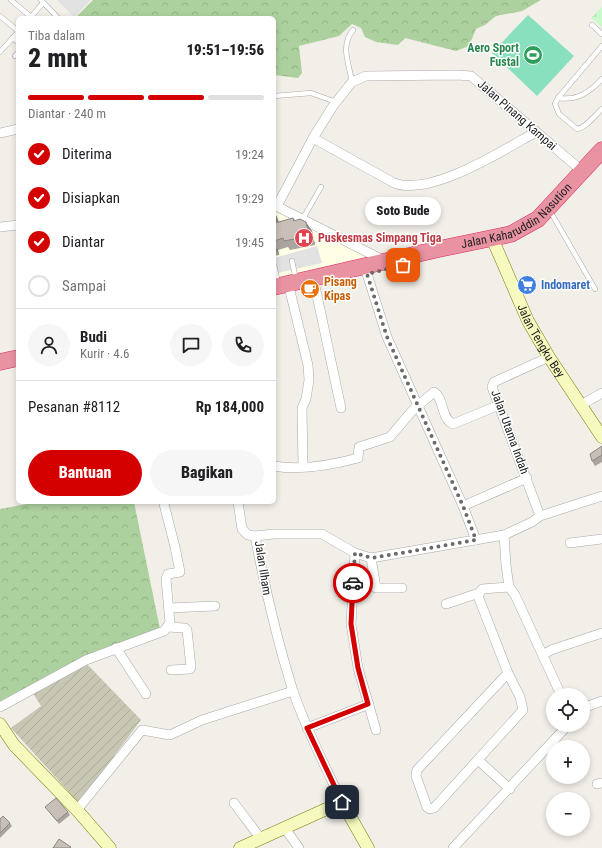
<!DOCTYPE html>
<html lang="id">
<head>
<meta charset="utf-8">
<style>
	body { margin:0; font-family:"Roboto Condensed",sans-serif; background:#f6f6f6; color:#202124; height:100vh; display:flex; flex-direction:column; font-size:15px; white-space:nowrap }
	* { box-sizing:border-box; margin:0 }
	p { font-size:13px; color:#757577 }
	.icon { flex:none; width:22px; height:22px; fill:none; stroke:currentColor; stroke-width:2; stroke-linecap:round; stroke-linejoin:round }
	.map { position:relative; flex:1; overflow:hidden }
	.details { position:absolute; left:16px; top:16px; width:260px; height:488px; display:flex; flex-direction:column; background:#fff; border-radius:6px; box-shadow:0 2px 6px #0003 }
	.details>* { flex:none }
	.buttons { position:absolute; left:546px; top:688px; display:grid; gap:8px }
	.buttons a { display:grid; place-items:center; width:44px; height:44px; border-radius:50%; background:#fff; box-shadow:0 2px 6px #0003; font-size:20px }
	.pin { position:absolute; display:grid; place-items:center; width:34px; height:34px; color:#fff; margin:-17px; border-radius:8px; box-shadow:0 2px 6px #0006 }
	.courier { position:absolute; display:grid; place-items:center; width:40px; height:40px; margin:-20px; border:3px solid #d40000; border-radius:50%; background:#fff; color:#222; box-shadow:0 1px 5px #0007 }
	.bubble { position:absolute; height:28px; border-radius:14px; background:#fff; box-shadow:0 2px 6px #0003; font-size:13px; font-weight:800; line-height:28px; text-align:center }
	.headline em { font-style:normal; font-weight:800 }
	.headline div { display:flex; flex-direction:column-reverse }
	.headline { display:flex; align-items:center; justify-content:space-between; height:68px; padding:0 12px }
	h1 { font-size:26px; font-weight:800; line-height:30px }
	.bar { display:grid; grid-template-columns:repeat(4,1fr); gap:6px 4px; align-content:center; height:48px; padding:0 12px }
	.bar i { height:5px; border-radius:3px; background:#e0e0e0 }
	.bar .active { background:#d40000 }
	.bar p { grid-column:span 4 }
	.line { display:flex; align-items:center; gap:10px; padding:0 12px; border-top:1px solid #e0e0e0 }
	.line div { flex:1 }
	.round { display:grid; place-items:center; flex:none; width:42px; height:42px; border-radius:21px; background:#f6f6f6 }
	ol { padding:0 12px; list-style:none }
	li { display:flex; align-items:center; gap:12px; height:44px }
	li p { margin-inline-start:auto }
	li .icon { padding:4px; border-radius:50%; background:#d40000; color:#fff; stroke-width:4 }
	li:last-child { color:#757577 }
	li i { width:22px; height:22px; border:2px solid #e0e0e0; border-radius:50% }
	.cta { display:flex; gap:8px; margin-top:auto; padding:8px 12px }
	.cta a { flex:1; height:46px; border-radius:24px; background:#d40000; color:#fff; font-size:16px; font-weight:800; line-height:46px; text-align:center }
	.cta a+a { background:#f6f6f6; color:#202124 }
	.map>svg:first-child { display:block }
</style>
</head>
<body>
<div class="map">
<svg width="602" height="848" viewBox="0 0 602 848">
	<defs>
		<pattern id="construction-furrows" width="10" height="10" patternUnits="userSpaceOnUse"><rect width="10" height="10" fill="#c7c7b4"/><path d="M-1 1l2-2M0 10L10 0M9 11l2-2" fill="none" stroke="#abab9a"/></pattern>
		<pattern id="forest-crowns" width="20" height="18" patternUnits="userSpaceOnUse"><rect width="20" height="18" fill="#add19e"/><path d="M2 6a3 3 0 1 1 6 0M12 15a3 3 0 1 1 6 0" fill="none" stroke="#95b388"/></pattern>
		<pattern id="park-tufts" width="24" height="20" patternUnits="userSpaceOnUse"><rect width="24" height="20" fill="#c8facc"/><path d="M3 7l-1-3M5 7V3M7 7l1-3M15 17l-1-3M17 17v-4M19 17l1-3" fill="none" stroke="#acd6af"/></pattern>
	</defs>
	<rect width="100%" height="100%" fill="#f2efe9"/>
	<!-- education -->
	<path fill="#ffffe5" d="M274,207L360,252L364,256L363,260L274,283Z"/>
	<!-- construction -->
	<path fill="url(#construction-furrows)" d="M86,663L141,720L79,803L11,728L41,706L33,693Z"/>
	<!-- forest -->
	<g fill="url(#forest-crowns)">
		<path d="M93,0H541L522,11L496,16L485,25L476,29L469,46L456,51L405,38L398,45L376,42L365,37L361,28L352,24L339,36L299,46L302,73L298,78L274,75V18H75Z"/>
		<path d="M37,502H134L160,629L0,703V509Z"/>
	</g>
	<!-- park -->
	<path fill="url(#park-tufts)" d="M602,7V27L591,18Z"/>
	<!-- pitch -->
	<path fill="#88e0be" d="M528,15L574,56L537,96L492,53Z"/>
	<!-- parking -->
	<g fill="#e2e2e2">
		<path d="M57,0H91L74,17Z"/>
		<path d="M317,246L322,263L274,274V258Z"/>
	</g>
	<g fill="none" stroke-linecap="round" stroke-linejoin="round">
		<defs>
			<g id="lane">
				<path d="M11,0L31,17"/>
				<path d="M41,0L58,18"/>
				<path d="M0,16L18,31"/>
				<path d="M30,18L43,3"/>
				<path d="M592,25L602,34"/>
				<path d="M12,38L18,42"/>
				<path d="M602,46L558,98L555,104L559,114L577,129C586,128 595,115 602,109"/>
				<path d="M0,52L18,32"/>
				<path d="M15,56L18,53"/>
				<path d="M352,82C349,63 340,46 353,30"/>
				<path d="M274,96L311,93L336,102"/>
				<path d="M558,98C577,101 590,92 602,79"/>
				<path d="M553,216L595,289"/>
				<path d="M302,220L321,187"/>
				<path d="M292,261L296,280"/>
				<path d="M274,265L278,283"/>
			</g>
			<g id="street">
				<path d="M0,133L18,129"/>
				<path d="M313,138L394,183C431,197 503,150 536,132"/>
				<path d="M274,205L385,261"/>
				<path d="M277,206L313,138L333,106L352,82L366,76L457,75L471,76L582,171"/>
				<path d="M0,227L18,225"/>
				<path d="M367,274L387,337L463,506L476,540"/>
				<path d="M315,286L341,408"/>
				<path d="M290,291L308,365L309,380L306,399L302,408L303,467"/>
				<path d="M581,405L602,393"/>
				<path d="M274,466C301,471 332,465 358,458L359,447L390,437L412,411L434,392C444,398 441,419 453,424L499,405"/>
				<path d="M238,502L242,529L248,535L255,536L274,534H322L355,553L371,558L504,535L532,522L540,516L602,496"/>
				<path d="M463,506L527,478"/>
				<path d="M540,516L492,387L494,382L549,357"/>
				<path d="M504,535L506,565L509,587"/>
				<path d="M255,536C265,588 277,640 293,691C306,729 325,766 342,802"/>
				<path d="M570,543L602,539"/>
				<path d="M355,553L351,624L358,668L376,730"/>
				<path d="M371,558L376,588H402"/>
				<path d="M509,587L515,595L561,695"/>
				<path d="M446,604L479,593"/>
				<path d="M169,608L215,606"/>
				<path d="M167,627L185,628L187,630L191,667L190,669L171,670"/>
				<path d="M116,648L146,694"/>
				<path d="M543,655L551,650L602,633"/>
				<path d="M508,673L417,770L416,776L427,807L430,809L434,808L523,710L520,697L508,673L478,596L482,589L509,587"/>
				<path d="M0,707L86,660L164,631L170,623L166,579L168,574L180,572L175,547L164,504L165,502"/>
				<path d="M583,708L602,701"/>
				<path d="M307,728L369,704"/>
				<path d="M478,760L510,789"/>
				<path d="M597,784L602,783"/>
				<path d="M234,803L261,839"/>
				<path d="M77,810L142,730L170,735L202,720L293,691"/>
				<path d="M284,827L299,848"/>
				<path d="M453,848L568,725"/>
			</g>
			<g id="secondary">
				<path id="s1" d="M492,238L528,321L549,357L602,437"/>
				<path d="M0,724L14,745L77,810L110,848"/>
				<path d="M240,848L342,802L368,848"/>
			</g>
			<g id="highway">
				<path id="s2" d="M274,287L439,249L511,234L538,219L602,150"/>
				<path d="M0,362L18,358"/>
			</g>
		</defs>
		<!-- lane casing -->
		<use href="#lane" stroke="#a9a9a9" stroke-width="5.5"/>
		<!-- street casing -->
		<use href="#street" stroke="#a9a9a9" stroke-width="10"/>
		<!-- secondary casing -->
		<use href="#secondary" stroke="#707d05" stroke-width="13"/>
		<!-- highway casing -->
		<use href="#highway" stroke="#dc2a67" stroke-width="17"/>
		<!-- lane -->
		<use href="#lane" stroke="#fff" stroke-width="4.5"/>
		<!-- street -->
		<use href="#street" stroke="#fff" stroke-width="9"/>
		<!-- secondary -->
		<use href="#secondary" stroke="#f7fabf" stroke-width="12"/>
		<!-- highway -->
		<use href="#highway" stroke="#e892a2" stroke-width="16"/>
	</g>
	<!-- wall -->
	<g fill="#aba49e">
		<path d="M274,212L277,217L279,222L293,218L295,220L312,231L315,245L290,250L288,247L278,250L279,255L274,256Z"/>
		<path d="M602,446V462L595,466L592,461Z"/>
		<path d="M48,810L68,812L70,815L59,824Z"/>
		<path d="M0,819L10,823L12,826L0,838Z"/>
	</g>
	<!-- shaded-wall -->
	<g fill="#8b8681">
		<path d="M274,212L277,217L281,232L275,223L274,219Z"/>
		<path d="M306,222L312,231L315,245L309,236Z"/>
		<path d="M274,245L278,250L279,255L274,248Z"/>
	</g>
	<!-- building -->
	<g fill="#c7bfb8" stroke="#8b8681">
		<path d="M293,218L294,221L300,219L306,222L309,236L284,241L283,238L274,241V219L275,223Z"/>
		<path d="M602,446V455L592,461L590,454Z"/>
		<path d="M56,798L68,812L57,821L45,807Z"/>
		<path d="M3,816L10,823L0,833V819Z"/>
		<path d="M59,839L71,847L70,848H53Z"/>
	</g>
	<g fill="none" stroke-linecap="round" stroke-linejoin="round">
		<!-- done -->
		<path stroke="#6b6a68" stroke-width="4" stroke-dasharray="0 7.2" d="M353,583L355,553L372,558L476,540L463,506L387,337L367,274L403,265"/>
		<!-- route -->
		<path stroke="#d40000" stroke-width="5" d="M342,802L307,728L368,704L358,668L351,624L353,583"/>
	</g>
	<!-- icons -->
	<defs>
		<symbol id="stadium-disc" viewBox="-11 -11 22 22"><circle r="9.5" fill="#2e9e5b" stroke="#fff"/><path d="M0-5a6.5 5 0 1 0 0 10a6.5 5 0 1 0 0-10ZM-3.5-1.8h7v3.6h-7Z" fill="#fff"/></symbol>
		<symbol id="hospital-disc" viewBox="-11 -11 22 22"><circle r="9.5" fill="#e0444e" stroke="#fff"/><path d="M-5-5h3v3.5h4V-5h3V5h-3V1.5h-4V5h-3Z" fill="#fff"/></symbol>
		<symbol id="supermarket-disc" viewBox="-11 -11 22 22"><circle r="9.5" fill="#3f7fe0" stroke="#fff"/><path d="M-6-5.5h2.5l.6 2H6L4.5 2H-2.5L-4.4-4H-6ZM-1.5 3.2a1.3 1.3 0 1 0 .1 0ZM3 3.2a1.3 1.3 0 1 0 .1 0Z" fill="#fff"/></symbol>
		<symbol id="cafe-disc" viewBox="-11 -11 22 22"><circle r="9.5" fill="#e8710a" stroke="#fff"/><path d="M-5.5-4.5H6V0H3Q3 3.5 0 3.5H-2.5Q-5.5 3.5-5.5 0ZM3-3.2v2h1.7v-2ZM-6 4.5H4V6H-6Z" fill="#fff"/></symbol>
	</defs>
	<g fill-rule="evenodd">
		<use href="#stadium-disc" x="522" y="44" width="22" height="22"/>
		<use href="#hospital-disc" x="293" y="227" width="22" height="22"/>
		<use href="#supermarket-disc" x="516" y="274" width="22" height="22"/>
		<use href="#cafe-disc" x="299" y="278" width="22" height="22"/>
	</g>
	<g text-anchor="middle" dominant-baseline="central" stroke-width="3" stroke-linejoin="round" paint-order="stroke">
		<!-- leisure labels -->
		<g font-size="12" font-weight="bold" fill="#27864d" stroke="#fff" text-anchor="end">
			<text x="519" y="48">Aero Sport<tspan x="519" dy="14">Fustal</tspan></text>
		</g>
		<!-- street labels -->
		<g font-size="12" fill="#222" stroke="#fff">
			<text transform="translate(517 115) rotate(41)">Jalan Pinang Kampai</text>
			<text stroke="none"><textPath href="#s2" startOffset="256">Jalan Kaharuddin Nasution</textPath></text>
			<text stroke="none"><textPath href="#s1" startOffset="114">Jalan Tengku Bey</textPath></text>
			<text transform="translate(510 432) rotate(70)">Jalan Utama Indah</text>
			<text transform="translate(263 568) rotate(81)">Jalan Ilham</text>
		</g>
		<!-- health labels -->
		<g font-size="12" font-weight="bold" fill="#be3a42" stroke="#fff" text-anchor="start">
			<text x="318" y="238">Puskesmas Simpang Tiga</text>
		</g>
		<!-- food labels -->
		<g font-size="12" font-weight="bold" fill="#c56008" stroke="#fff" text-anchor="start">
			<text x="324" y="282">Pisang<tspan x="324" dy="14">Kipas</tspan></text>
		</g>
		<!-- shop labels -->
		<g font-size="12" font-weight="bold" fill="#366cbe" stroke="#fff" text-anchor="start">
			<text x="541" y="285">Indomaret</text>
		</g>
	</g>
</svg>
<div class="buttons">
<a><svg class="icon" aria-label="locate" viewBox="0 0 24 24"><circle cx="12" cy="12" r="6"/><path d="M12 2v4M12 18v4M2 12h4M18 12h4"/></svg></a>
<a>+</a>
<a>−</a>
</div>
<div class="pin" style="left:403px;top:265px;background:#ea580c"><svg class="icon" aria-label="bag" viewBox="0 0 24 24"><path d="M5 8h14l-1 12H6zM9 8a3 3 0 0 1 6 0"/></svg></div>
<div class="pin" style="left:342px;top:802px;background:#1f2937"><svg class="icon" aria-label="home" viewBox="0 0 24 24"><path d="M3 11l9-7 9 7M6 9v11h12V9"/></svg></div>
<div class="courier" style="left:353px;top:583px"><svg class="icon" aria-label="car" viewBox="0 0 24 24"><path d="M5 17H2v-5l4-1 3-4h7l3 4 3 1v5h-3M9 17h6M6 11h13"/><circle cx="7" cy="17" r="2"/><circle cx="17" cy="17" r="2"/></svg></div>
<div class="bubble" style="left:365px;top:197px;width:76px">Soto Bude</div>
<section class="details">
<div class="headline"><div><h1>2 mnt</h1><p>Tiba dalam</p></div><em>19:51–19:56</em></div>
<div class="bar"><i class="active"></i><i class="active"></i><i class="active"></i><i></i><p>Diantar · 240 m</p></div>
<ol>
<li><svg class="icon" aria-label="check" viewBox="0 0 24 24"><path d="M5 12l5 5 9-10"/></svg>Diterima<p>19:24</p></li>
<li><svg class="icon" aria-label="check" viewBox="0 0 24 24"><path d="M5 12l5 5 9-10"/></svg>Disiapkan<p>19:29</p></li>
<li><svg class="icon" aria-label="check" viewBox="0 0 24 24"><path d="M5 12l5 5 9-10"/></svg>Diantar<p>19:45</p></li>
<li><i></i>Sampai</li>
</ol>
<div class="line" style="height:72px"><a class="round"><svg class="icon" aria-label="person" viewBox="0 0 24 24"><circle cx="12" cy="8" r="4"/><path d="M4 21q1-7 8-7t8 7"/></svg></a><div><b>Budi</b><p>Kurir · 4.6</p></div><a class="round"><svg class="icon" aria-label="chat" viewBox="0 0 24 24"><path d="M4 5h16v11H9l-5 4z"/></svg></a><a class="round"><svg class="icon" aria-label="phone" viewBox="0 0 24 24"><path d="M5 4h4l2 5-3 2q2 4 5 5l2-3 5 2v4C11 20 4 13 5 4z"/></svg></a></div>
<div class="line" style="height:52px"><div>Pesanan #8112</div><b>Rp 184,000</b></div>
<div class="cta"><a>Bantuan</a><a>Bagikan</a></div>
</section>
</div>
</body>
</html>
